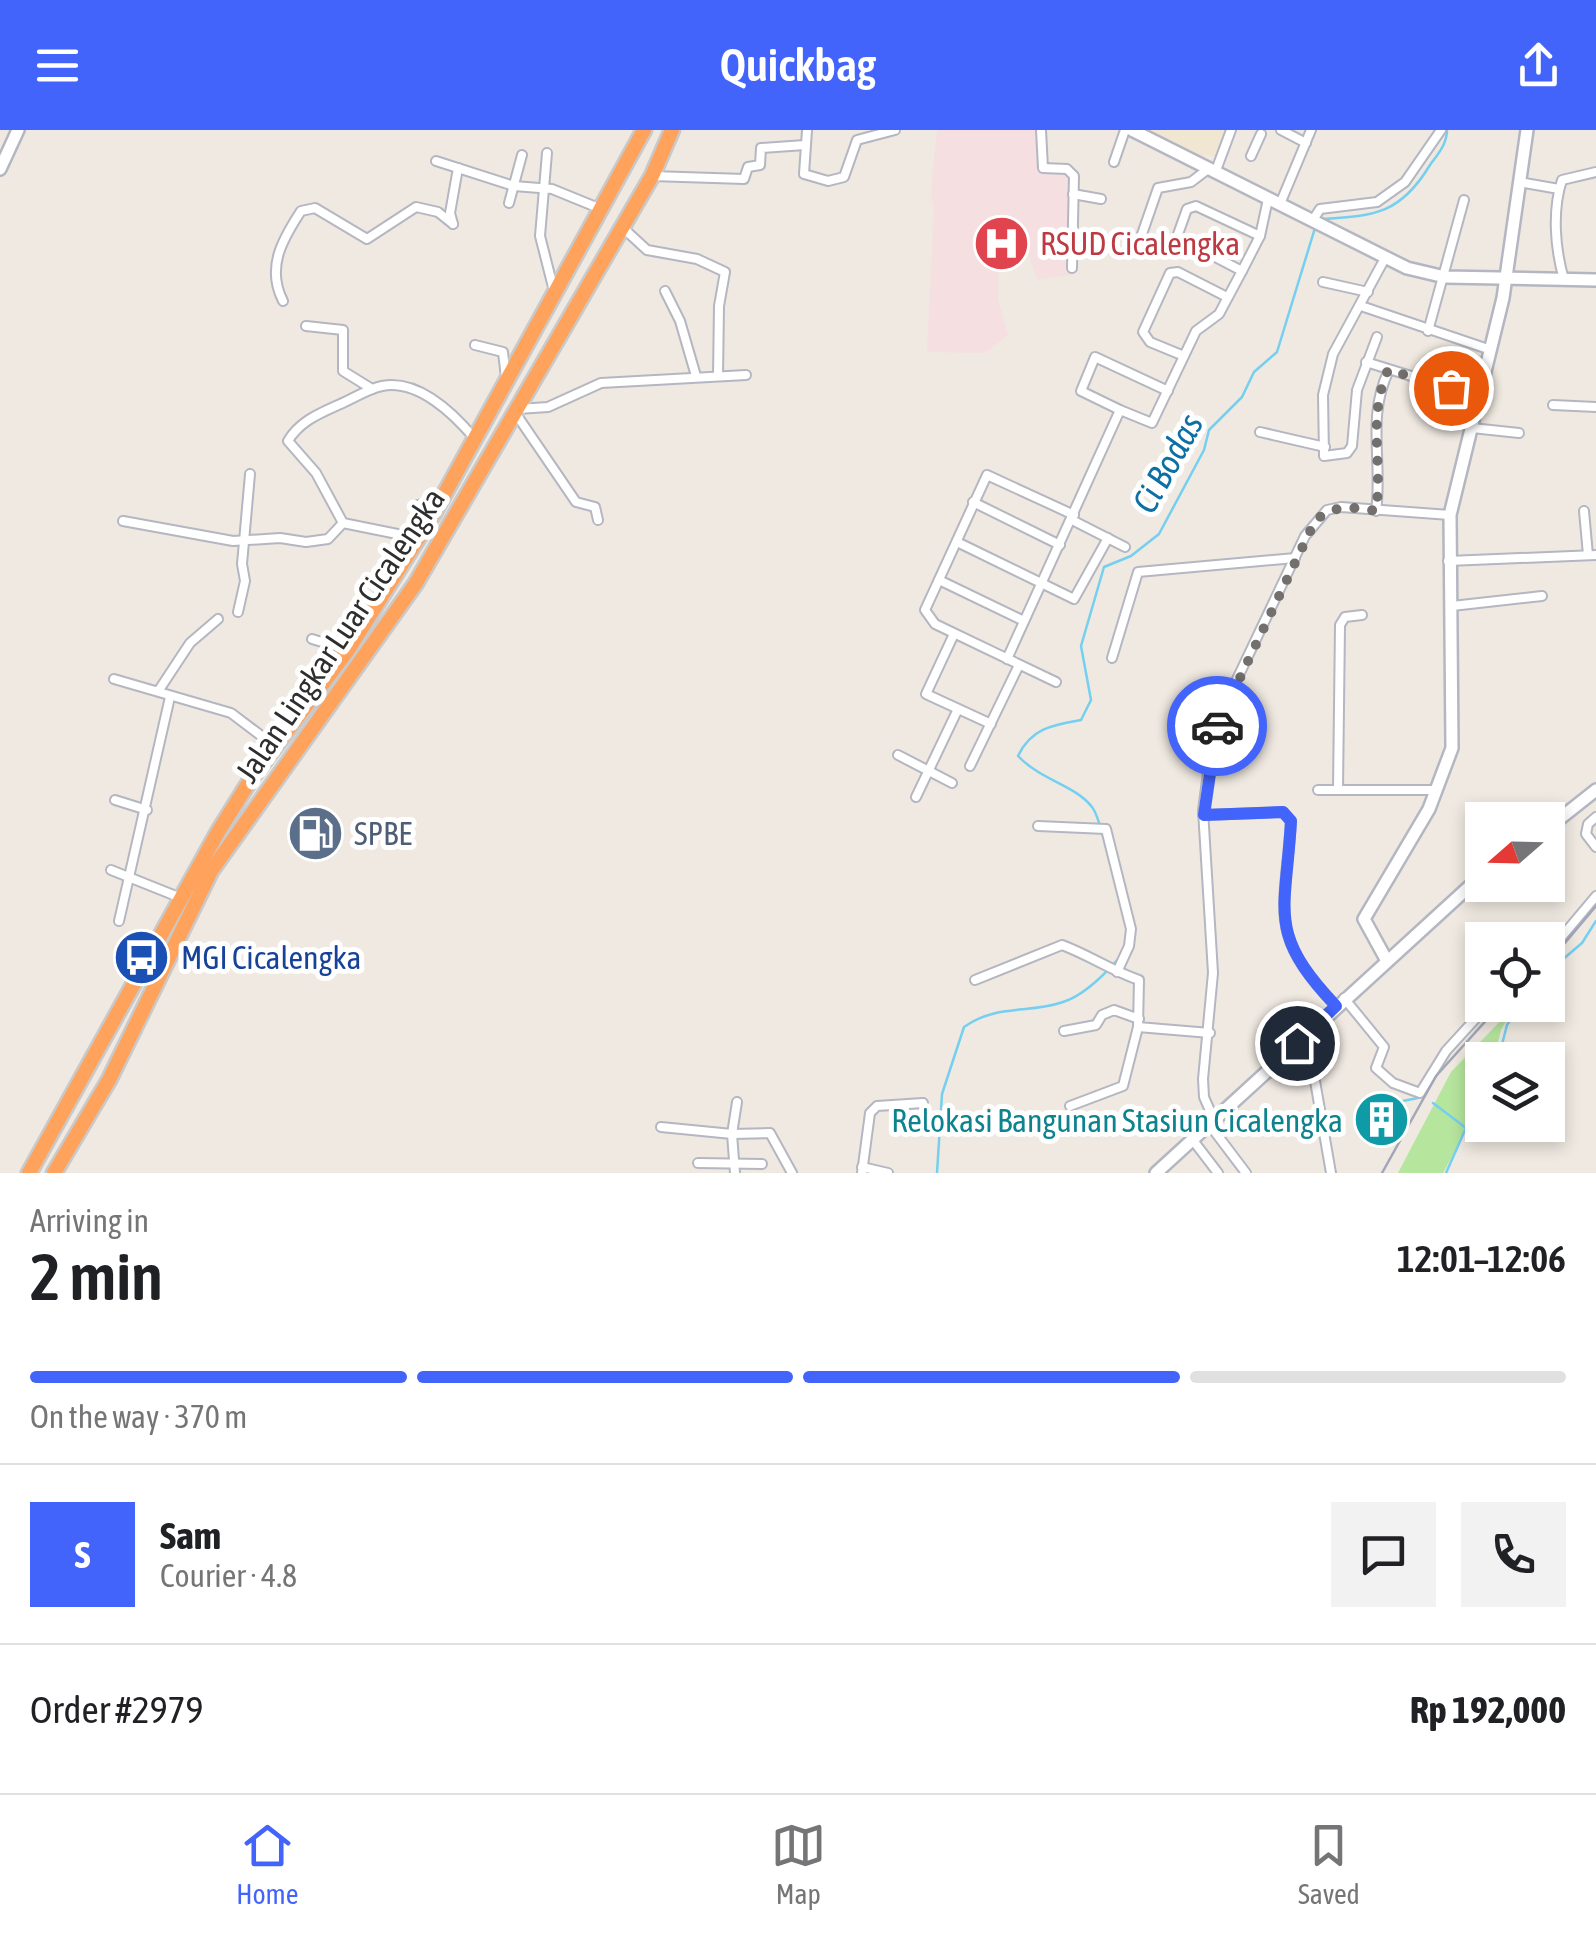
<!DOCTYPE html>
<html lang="en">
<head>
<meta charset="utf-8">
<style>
	body { margin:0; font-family:"Asap Condensed",sans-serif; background:#f2f2f2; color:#202124; height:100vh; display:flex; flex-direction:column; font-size:38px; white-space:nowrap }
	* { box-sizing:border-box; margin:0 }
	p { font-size:32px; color:#757577 }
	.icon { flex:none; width:55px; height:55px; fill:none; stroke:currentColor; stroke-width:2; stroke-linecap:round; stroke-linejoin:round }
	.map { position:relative; height:1043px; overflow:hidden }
	.drawer { display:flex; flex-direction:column; background:#fff; flex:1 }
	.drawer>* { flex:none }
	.needle { width:65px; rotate:250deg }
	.controls { position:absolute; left:1465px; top:672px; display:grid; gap:20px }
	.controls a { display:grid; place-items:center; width:100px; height:100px; border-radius:0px; background:#fff; box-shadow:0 5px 15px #0003; font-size:50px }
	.pin { position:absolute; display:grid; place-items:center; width:85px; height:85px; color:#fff; margin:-42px; border:5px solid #fff; border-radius:50%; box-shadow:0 2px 10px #0007 }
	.courier { position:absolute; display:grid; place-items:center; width:100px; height:100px; margin:-50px; border:8px solid #4264fb; border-radius:50%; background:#fff; color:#222; box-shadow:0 2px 12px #0007 }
	.head em { font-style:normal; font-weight:600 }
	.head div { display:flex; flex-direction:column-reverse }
	.head { display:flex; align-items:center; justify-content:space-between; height:170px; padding:0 30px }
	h1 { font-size:65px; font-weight:600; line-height:75px }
	.bar { display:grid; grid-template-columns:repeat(4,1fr); gap:15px 10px; align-content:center; height:120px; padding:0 30px }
	.bar i { height:12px; border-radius:8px; background:#e0e0e0 }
	.bar .active { background:#4264fb }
	.bar p { grid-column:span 4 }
	.line { display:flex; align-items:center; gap:25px; padding:0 30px; border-top:2px solid #e0e0e0 }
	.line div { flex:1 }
	.round { display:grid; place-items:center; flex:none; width:105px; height:105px; border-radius:0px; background:#f2f2f2 }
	header { display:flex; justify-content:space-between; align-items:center; height:130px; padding:0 30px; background:#4264fb; color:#fff; font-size:45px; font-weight:600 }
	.tab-bar { display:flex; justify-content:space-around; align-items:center; height:140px; border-top:2px solid #e0e0e0; background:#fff; font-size:28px; color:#757577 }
	.tab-bar a { display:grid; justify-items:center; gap:5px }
	.tab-bar .active { color:#4264fb }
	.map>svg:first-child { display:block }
</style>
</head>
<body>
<header><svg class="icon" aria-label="menu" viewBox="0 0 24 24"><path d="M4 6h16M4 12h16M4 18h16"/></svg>Quickbag<svg class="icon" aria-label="share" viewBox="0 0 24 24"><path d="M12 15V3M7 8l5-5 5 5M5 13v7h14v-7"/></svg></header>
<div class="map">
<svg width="1596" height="1043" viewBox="0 0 1596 1043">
	<rect width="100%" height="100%" fill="#efe9e1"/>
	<!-- education -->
	<path fill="#f0e6d1" d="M1149,0H1225L1219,23L1214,26L1191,24Z"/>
	<!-- medical -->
	<path fill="#f5dfe0" d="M937,0H1043L1044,40L1070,44V145L1037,150L1027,119L999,123L998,169L1008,205L985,223L927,222L934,78L931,64Z"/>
	<!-- green -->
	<path fill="#b6e59e" d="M1515,876L1501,900L1494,930H1482C1482,975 1464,1005 1443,1043H1398L1451,942Z"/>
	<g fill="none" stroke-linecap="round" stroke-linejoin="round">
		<!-- stream -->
		<g stroke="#75cff0" stroke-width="2.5">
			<path d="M1323,89C1376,86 1401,83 1430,35C1438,24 1447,14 1447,0"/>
			<path d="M1112,739C1107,725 1100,686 1092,677C1075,655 1042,651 1018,626C1031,598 1053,595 1081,590L1091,570L1081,516L1104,437L1131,426L1159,404L1204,320L1209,300L1242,267L1254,242L1277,222L1315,98"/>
			<path d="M1548,842L1582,813L1596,791"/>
			<path d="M1498,930L1507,895L1520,875"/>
			<path d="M1433,973L1466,998L1446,1043"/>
			<path d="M1367,978L1418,968"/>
			<path d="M1469,1000L1482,975"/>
			<path d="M937,1043L942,964L964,897C996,874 1029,884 1063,872C1083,866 1106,843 1119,828"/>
		</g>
		<defs>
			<g id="street">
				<path d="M807,0L804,44L828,51L844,47L857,10L895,0"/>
				<path d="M1041,0L1043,38L1067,39L1074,46L1072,138"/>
				<path d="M1281,0L1306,13"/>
				<path d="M547,23L540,106L554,161"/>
				<path d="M1251,26L1261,4"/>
				<path d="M436,31L514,56L552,59L601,79"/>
				<path d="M1114,32L1125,0"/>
				<path d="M1215,43L1231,0"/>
				<path d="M652,46L744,49L748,37L760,35L761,18L805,15"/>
				<path d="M1519,52L1559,59"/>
				<path d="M1073,64L1101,69"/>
				<path d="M509,73L522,25"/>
				<path d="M1280,74L1311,0"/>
				<path d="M1313,90L1320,79L1377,72L1405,52L1441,0"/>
				<path d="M453,94L450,83L458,38"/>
				<path d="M623,98L647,120L697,129L725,142L719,176L718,246"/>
				<path d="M1141,107L1158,58L1191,52L1208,39"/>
				<path d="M1242,141L1177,107L1187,79L1196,76L1260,106"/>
				<path d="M1564,150C1555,118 1552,81 1562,50L1596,42"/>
				<path d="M1323,152L1368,162"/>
				<path d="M665,161L680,191L696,246"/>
				<path d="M283,171C266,138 282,110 301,81L315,78L367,109L416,77L438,82L453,94"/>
				<path d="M1361,176L1491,220"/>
				<path d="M306,196L343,200V241L372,259"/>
				<path d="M1428,201L1464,70"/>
				<path d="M1377,207L1357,260L1352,316L1347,323L1324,326L1323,265L1333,224L1384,130"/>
				<path d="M475,215L503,222L506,248"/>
				<path d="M1184,226L1150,212L1143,202L1170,143L1178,142L1227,167"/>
				<path d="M1366,232L1479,267"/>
				<path d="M1553,275L1596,277"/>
				<path d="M518,279L548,277L601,253L746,245"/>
				<path d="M1120,280L1081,261L1095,227L1168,261"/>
				<path d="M516,284L576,372L595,377L598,390"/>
				<path d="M1472,298L1519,303"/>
				<path d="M1260,302L1325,317"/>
				<path d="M973,372L1060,415"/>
				<path d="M418,375L440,373"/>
				<path d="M1376,381C1383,332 1366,287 1389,240"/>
				<path d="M1584,381L1588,425"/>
				<path d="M1072,390L1125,417"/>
				<path d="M123,391L233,411L280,408L306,412L328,409L343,393"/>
				<path d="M343,393L316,343L288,311C299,292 318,284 338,275C353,269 367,259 382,256C418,249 454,284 475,309"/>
				<path d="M343,393L417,408"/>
				<path d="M957,412L1074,469L1108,408"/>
				<path d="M1448,431L1596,425"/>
				<path d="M939,450L1024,491"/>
				<path d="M1452,476L1542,466"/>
				<path d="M238,482L245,451L242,434L250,344"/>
				<path d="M954,504L926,564L991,594"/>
				<path d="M312,509L348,520"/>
				<path d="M1112,528L1138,442L1295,428"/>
				<path d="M1007,529L1120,280L1152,293L1196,201L1219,184L1242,141L1260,106L1268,69"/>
				<path d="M114,549L231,583L276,617"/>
				<path d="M1056,552L935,494L925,480L987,345L1074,385"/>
				<path d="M159,560L190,513L218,489"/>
				<path d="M898,625L952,653"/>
				<path d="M970,636L1019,535"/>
				<path d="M1338,659L1340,495L1345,487L1362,485"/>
				<path d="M1318,660H1436"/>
				<path d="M916,667L958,579"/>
				<path d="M115,670L147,680"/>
				<path d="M1203,685L1283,682L1291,691C1285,783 1266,803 1336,876"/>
				<path d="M1596,687L1588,694L1586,704L1596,717"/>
				<path d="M1038,696L1106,699L1131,799L1129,816L1117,842"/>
				<path d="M111,740L181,768"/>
				<path d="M119,791L170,567"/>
				<path d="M1548,823L1596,766"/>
				<path d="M975,850L1062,815C1089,825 1110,840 1139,850L1138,897L1123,956L1070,976"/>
				<path d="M1344,868L1384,917L1376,938L1393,953L1420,963L1446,921L1488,875"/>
				<path d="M1138,897L1210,903"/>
				<path d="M1064,901L1096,895L1102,885L1114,880L1139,889"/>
				<path d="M1307,905L1331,1043"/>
				<path d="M737,972L732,1004L770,1003L792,1043"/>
				<path d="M1214,990L1204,967L1203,949L1213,843L1203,680L1210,628L1219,587L1305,406L1327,380L1341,377L1450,385"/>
				<path d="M1209,994L1246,1043"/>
				<path d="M661,997L732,1004L735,1043"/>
				<path d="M1192,1009L1218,1043"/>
				<path d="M698,1033L762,1034"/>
				<path d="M862,1037L888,1043"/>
				<path d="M862,1043L870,983L877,976L923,973"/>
			</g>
			<g id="secondary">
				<path d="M1132,0L1407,138L1445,147L1596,150"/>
				<path d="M0,39L18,0"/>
				<path d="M1548,698L1596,660"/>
				<path d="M1387,831L1364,789L1429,679L1452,618L1450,385L1503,168L1527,0"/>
				<path d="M1156,1043L1482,745"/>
			</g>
			<g id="highway">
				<path d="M29,1043L218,702L253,646L348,520L434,383L644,0"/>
				<path d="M54,1043L109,950L211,741L416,453L652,46L672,0"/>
			</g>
		</defs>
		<!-- street casing -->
		<use href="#street" stroke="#b4b7c1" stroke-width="12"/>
		<!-- secondary casing -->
		<use href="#secondary" stroke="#b4b7c1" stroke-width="16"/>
		<!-- highway casing -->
		<use href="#highway" stroke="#c9c9c9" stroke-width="19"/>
		<!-- street -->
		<use href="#street" stroke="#fff" stroke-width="8"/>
		<!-- secondary -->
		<use href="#secondary" stroke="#fff" stroke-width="11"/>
		<!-- highway -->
		<use href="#highway" stroke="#ffa35c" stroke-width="14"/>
		<!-- rail -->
		<g stroke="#a3a6b8" stroke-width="2.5">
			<path d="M1548,833L1596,776"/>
			<path d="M1382,1043L1436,946L1500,875"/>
		</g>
	</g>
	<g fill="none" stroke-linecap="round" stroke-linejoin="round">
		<!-- done -->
		<path stroke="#726f6d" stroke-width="10" stroke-dasharray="0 18" d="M1217,596L1315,391C1334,374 1352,377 1376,381C1383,332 1367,287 1388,240L1451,258"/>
		<!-- route -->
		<path stroke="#4264fb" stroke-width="12" d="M1217,596L1204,685L1283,682L1291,691C1286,783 1266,802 1336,876L1297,913"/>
	</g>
	<!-- icons -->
	<defs>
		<symbol id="hospital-disc" viewBox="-11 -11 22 22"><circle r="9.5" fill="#e0444e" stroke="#fff"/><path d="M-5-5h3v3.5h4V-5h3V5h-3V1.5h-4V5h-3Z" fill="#fff"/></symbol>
		<symbol id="fuel-disc" viewBox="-11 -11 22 22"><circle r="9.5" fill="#5c6f8a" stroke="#fff"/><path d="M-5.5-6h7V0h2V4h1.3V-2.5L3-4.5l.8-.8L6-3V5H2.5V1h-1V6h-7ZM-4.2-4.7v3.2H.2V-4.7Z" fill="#fff"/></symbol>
		<symbol id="bus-disc" viewBox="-11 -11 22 22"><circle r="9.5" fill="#1a4fb4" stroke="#fff"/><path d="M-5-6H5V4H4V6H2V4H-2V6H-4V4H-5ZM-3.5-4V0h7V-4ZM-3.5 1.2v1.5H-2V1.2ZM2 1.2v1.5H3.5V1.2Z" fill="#fff"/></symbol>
		<symbol id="building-disc" viewBox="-11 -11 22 22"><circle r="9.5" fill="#0f9aa8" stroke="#fff"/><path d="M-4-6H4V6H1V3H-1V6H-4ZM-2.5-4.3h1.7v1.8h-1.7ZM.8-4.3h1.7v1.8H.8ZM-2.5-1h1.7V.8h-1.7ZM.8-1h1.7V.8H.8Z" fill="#fff"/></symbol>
	</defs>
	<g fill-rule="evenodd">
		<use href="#hospital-disc" x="970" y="82" width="63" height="63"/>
		<use href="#fuel-disc" x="284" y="672" width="63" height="63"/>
		<use href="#bus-disc" x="110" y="796" width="63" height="63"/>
		<use href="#building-disc" x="1350" y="958" width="63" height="63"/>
	</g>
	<g text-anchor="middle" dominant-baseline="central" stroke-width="10" stroke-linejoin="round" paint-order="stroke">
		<!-- health labels -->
		<g font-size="32" fill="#be3a42" stroke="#fff" text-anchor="start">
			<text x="1040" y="113">RSUD Cicalengka</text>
		</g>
		<!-- street labels -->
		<g font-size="32" fill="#2e2e2e" stroke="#fff">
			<text transform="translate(340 505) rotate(-56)">Jalan Lingkar Luar Cicalengka</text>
		</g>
		<!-- service labels -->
		<g font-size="32" fill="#4e5e75" stroke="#fff" text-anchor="start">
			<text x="354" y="703">SPBE</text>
		</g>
		<!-- transit labels -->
		<g font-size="32" fill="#164399" stroke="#fff" text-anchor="start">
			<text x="181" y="827">MGI Cicalengka</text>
		</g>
		<!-- culture labels -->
		<g font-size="32" fill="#0d838f" stroke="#fff" text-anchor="end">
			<text x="1343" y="990">Relokasi Bangunan Stasiun Cicalengka</text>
		</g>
		<!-- water labels -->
		<g font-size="35" font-style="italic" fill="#0d6fa3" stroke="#fff">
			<text transform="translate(1167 333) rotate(-61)">Ci Bodas</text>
		</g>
	</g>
</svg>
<div class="controls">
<a><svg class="needle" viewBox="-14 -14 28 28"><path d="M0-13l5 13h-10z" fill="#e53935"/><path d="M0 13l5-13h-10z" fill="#757577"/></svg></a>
<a><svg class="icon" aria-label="locate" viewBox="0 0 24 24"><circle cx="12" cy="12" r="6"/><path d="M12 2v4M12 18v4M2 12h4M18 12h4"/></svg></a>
<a><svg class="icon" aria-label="layers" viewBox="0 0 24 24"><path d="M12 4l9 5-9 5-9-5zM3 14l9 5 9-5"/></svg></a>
</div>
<div class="pin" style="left:1451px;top:258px;background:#ea580c"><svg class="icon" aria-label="bag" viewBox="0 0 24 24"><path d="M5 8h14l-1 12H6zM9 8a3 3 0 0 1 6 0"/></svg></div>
<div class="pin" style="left:1297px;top:913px;background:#1f2937"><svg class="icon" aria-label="home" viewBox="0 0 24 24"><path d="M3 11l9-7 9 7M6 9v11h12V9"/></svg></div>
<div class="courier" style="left:1217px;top:596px"><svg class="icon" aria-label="car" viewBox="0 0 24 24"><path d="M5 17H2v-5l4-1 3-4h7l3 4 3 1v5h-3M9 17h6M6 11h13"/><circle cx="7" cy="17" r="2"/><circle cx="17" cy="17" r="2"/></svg></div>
</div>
<section class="drawer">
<div class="head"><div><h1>2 min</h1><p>Arriving in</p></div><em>12:01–12:06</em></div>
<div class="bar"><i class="active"></i><i class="active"></i><i class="active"></i><i></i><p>On the way · 370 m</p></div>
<div class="line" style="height:180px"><b class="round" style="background:#4264fb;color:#fff">S</b><div><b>Sam</b><p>Courier · 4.8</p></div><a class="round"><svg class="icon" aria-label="chat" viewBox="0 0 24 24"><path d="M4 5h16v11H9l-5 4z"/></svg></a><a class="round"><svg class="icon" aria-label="phone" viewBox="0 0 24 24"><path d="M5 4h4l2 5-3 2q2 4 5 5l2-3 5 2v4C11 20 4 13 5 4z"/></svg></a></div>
<div class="line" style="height:130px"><div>Order #2979</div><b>Rp 192,000</b></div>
</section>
<nav class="tab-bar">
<a class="active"><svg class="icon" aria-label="home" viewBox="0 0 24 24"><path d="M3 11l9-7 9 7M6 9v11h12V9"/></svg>Home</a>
<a><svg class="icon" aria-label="map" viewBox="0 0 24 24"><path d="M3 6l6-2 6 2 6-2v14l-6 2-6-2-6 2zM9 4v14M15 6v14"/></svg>Map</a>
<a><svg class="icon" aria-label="saved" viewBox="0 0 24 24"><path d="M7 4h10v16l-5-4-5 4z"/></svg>Saved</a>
</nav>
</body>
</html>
